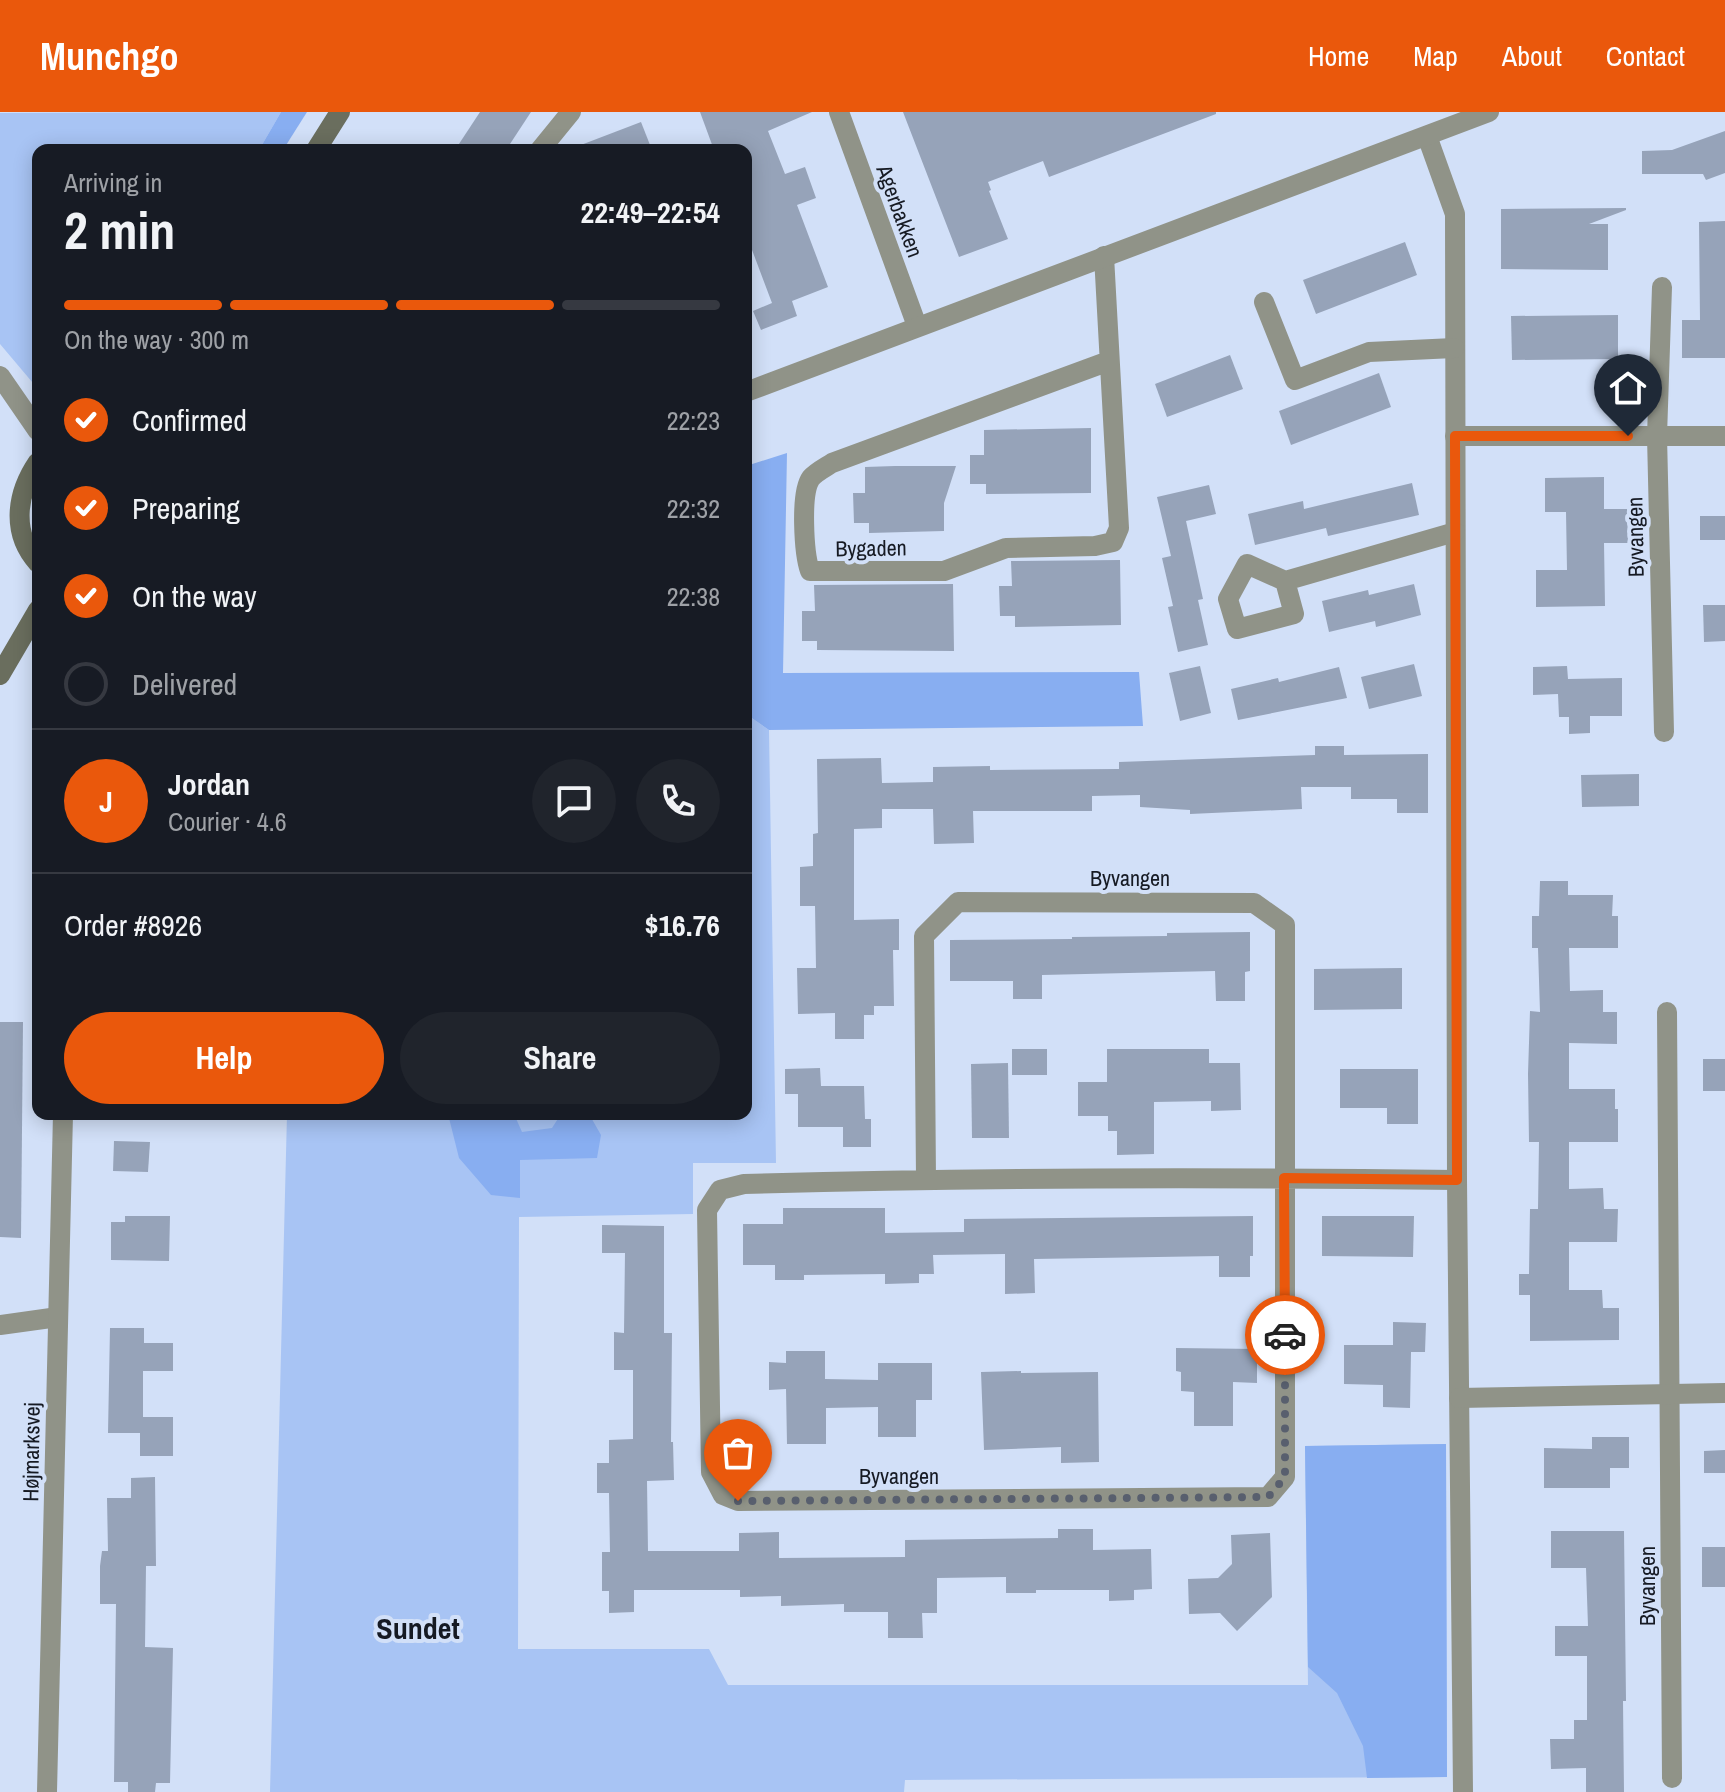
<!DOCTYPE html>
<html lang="en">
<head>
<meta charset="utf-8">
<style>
	body { margin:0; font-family:"Archivo Narrow",sans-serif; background:#20242c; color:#f1f3f6; height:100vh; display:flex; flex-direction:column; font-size:30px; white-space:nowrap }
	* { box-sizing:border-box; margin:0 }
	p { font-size:26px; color:#9ea1a6 }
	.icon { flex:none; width:44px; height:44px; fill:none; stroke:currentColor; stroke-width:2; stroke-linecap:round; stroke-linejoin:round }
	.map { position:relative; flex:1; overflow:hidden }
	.drawer { position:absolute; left:32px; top:32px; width:720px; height:976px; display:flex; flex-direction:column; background:#171b24; border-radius:16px; box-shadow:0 4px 20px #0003 }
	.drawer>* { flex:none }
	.pin { position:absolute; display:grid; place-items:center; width:68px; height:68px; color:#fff; margin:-82px -34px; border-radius:50% 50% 50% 0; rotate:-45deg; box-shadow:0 0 8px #0007 }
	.pin .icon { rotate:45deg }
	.courier { position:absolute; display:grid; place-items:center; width:80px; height:80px; margin:-40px; border:6px solid #ea580c; border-radius:50%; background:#fff; color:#222; box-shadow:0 2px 10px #0007 }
	.head em { font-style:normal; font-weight:800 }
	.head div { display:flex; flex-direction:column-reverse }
	.head { display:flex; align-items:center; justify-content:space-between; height:136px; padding:0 32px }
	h1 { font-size:52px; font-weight:800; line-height:60px }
	.bar { display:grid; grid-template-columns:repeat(4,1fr); gap:12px 8px; align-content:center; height:96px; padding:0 32px }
	.bar i { height:10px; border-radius:6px; background:#363941 }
	.bar .on { background:#ea580c }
	.bar p { grid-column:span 4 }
	.line { display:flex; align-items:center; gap:20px; padding:0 32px; border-top:2px solid #363941 }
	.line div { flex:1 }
	.round { display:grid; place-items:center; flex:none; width:84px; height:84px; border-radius:42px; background:#20242c }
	ol { padding:0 32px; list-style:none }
	li { display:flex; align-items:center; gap:24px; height:88px }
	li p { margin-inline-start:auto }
	li .icon { padding:8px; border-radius:50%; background:#ea580c; color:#fff; stroke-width:4 }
	li:last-child { color:#9ea1a6 }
	li i { width:44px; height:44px; border:4px solid #363941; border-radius:50% }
	.action { display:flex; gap:16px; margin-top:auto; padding:16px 32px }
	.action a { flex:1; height:92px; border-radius:48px; background:#ea580c; color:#fff; font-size:32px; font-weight:800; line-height:92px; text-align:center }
	.action a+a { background:#20242c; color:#f1f3f6 }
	header { display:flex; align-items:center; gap:48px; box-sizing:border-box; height:112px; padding:0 40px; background:#ea580c; color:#fff }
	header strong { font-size:38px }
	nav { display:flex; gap:44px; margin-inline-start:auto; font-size:28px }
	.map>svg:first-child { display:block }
</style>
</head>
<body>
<header>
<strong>Munchgo</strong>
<nav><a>Home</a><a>Map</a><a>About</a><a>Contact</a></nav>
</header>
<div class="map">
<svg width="1725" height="1680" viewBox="0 0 1725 1680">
	<rect width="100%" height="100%" fill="#d2e0f8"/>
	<!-- green -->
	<g fill="#a8c4f4">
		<path d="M281,0L259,38H38V277L0,232V1Z"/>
		<path d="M746,602L769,618L776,1051H693V1102L519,1105L518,1537H709L728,1573H1308L1305,1334L1446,1332L1447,1665L905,1668L904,1680H270L287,1002H746Z"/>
	</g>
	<!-- forest -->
	<g fill="#88aef1">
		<path d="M281,0H307L283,38H259Z"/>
		<path d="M787,341L783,561L1139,560L1143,614L769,618L746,602V354Z"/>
		<path d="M448,1002H514L522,1020L552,1016L561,1002H589L601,1023L597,1046L520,1048V1086L491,1083L459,1046Z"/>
		<path d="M1446,1332L1447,1665L1367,1666L1363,1634L1337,1581L1308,1555L1305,1334Z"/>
	</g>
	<!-- building -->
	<g fill="#96a3b9">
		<path d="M480,0H531L506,38H455Z"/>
		<path d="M700,0H812L768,19L785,62L805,55L816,86L797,93L828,175L792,189L797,204L761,218L753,199L772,191L746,122V38H714Z"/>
		<path d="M903,0H1216V2L1049,65L1043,49L988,70L991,78L989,79L1008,127L959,145Z"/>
		<path d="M641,10L652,38H573V36Z"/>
		<path d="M1725,19V61L1706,68L1703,62H1642V39L1672,38Z"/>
		<path d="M1626,96V98L1589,112H1608V158L1501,157V97Z"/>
		<path d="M1725,109V246H1682V208H1700L1699,110Z"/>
		<path d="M1405,130L1417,163L1316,202L1303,168Z"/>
		<path d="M1618,203V247L1512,248L1511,204Z"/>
		<path d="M1230,243L1243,277L1167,305L1155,272Z"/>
		<path d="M1379,261L1391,295L1291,333L1279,299Z"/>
		<path d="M1091,316V381L986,382V372H970V343H984V318Z"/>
		<path d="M895,354H956L944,391V419L869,421V411H854L853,381H865V355Z"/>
		<path d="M1604,365V397H1627L1628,431H1604L1605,494L1536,495V458H1567L1566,400H1545V366Z"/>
		<path d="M1412,371L1419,403L1328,424L1326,416L1255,433L1248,402L1303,389L1304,397Z"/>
		<path d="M1209,373L1216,402L1186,409L1203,487L1198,488L1208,533L1178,540L1168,495L1173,494L1162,446L1171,444L1157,385Z"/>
		<rect x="1700" y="404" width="25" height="24"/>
		<path d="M1120,448L1121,513L1015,515V504H1000L999,474H1012L1011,449Z"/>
		<path d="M953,472L954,539L817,538V529H802V499H815L814,473Z"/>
		<path d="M1414,472L1421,503L1376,515L1375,509L1329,520L1322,489L1368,478L1369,483Z"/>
		<path d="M1703,493H1725V529L1704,530Z"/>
		<path d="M1414,552L1422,584L1369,597L1361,565Z"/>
		<path d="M1200,554L1211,601L1180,609L1169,561Z"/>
		<path d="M1567,554L1568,567L1622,566V604H1590V621L1569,622V605H1559L1558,582L1533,583V555Z"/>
		<path d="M1339,555L1347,586L1238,608L1231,577L1278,566L1279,570Z"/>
		<path d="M1315,634H1344V643L1428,642V701H1397V687H1351V675H1301L1302,697L1190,702V698L1140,695V683L1092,684V699H973L974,731L934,732L933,697H882V716L854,717V808L899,807V838H893L894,894H874V903H864V927H835V901L798,902L797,856H816L815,794H800V755L813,754V722L818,721L817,647L881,646L882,671L933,670V655L990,654V658L1119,657V650L1315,643Z"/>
		<path d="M1639,662V694L1582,695L1581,663Z"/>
		<path d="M1540,769H1568V783H1613L1612,804H1618V836H1569L1570,879L1603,878V900H1617V932L1569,931V977H1615V997H1618V1030H1569V1077L1603,1076L1604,1097H1618L1617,1130H1569V1178H1602L1603,1196H1619V1228L1530,1229V1183H1519V1162H1529L1530,1097H1538L1539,1030H1529L1528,962L1530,899L1540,900L1538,836H1532V804H1539Z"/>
		<path d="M1250,820V859L1245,860V889H1216L1215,859L1042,863V887H1013V869H950V828L1072,827V825L1167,824V821Z"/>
		<path d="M1402,856V897L1314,898V857Z"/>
		<path d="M0,910H23L21,1126L0,1125Z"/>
		<rect x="1012" y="937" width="35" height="26"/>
		<path d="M1107,937H1209V951H1240L1241,998L1211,999V989L1154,990V1042L1117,1043V1019H1108V1004H1078V970H1107Z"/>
		<rect x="1703" y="947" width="22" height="32"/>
		<path d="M1008,951L1009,1026H972L971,952Z"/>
		<path d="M820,956L821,974H864L865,1007H871V1035H843V1015H798V982H785V957Z"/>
		<path d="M1340,957H1418V1012H1387V996H1340Z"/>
		<path d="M114,1029L150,1030L148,1060L113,1059Z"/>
		<path d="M783,1096H885V1121L964,1120V1107L1253,1104V1144H1250V1165H1219V1144L1034,1147L1035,1181L1005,1182V1142L933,1143L934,1162H919V1171L885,1172V1162L804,1163V1168H775V1153H743V1112H783Z"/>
		<path d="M125,1104H170L169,1149L111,1148V1110H125Z"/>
		<path d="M1322,1104H1414L1413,1145L1322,1144Z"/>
		<path d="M602,1113L664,1114V1221H672L671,1330H673L674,1368L647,1369L648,1439H739V1421L779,1420V1446L905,1445V1428L1058,1426V1417H1093V1438L1151,1437L1152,1477L1134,1478V1488L1109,1489V1478H1036V1481H1006V1465L937,1466V1501H922L923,1526H888V1500H844V1492L781,1494V1484L740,1485V1478H634V1500L609,1501V1479H602V1440H610L609,1381H597V1351H609V1328L633,1327V1258H614V1220L624,1221L625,1141H602Z"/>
		<path d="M1393,1210L1426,1211L1425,1240H1411L1410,1296L1383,1295V1273L1344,1272V1233H1393Z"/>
		<path d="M110,1216H144V1231H173V1259H143V1305H173V1344H140V1321H108Z"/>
		<path d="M1176,1236L1257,1237V1271L1233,1270V1314H1194V1280L1181,1279V1260L1176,1259Z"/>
		<path d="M786,1239H825V1267L878,1268V1251H932V1288H916V1325H878V1295L826,1296V1332H787L786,1277L769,1278V1250L786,1251Z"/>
		<path d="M1021,1259V1261L1098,1260L1099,1350L1061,1351V1335L984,1338L981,1260Z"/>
		<path d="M1592,1325H1629V1356H1610V1376H1544V1336L1592,1337Z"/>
		<path d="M1725,1338V1361H1704V1339Z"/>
		<path d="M155,1365L156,1454H146L145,1535L173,1536L170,1671H156L155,1680H128V1670H114L116,1492H100V1454L102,1439H108L107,1386H131V1366Z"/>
		<path d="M1551,1419H1624L1626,1589H1623L1624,1680H1586V1656L1551,1657L1550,1627H1574V1608H1587V1544H1555V1514H1588L1586,1456H1551Z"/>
		<path d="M1270,1421L1272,1485L1237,1519L1220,1501L1189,1502L1188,1467L1218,1466L1232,1452L1231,1423Z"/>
		<rect x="1702" y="1435" width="23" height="40"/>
	</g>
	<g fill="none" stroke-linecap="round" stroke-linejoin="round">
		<!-- minor -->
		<g stroke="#909388" stroke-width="20">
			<path d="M839,0L917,214"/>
			<path d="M1427,24L1455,102L1457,1068L1463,1680"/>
			<path d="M540,38L571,0"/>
			<path d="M1104,144L1119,416L1113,430L1095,434L1006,436L944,459H810C804,442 800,381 811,366C816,360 826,355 832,351L1109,249"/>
			<path d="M1662,175L1657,324L1664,620"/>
			<path d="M1264,190L1295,268L1369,240L1454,236"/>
			<path d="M1455,324H1725"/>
			<path d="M1285,469L1294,502L1237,517L1228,487L1247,452L1285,469L1455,420"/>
			<path d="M1667,900L1672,1666"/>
			<path d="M926,1067L924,824L958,790L1254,791L1285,813V1365L1268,1385L738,1389L723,1383L711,1360L707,1098L720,1078L744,1072C981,1065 1219,1065 1457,1068"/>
			<path d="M0,1213L58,1205"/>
			<path d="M1459,1286L1725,1281"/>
			<path d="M47,1680L63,1002"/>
		</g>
		<!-- tertiary -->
		<g stroke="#909388" stroke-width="20">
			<path d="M0,264L38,319"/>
			<path d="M746,280L1489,0"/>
		</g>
		<!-- secondary -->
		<g stroke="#6a6e5e" stroke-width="20">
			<path d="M316,38L340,0"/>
			<path d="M38,350C16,382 11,421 38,451"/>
			<path d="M0,563L38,498"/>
		</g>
	</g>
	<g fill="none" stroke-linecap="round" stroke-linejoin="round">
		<!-- done -->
		<path stroke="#585f6e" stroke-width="8" stroke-dasharray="0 14.4" d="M738,1389L1268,1385L1285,1365V1223"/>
		<!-- route -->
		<path stroke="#ea580c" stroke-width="10" d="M1285,1223L1284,1066L1457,1068L1455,324H1628"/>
	</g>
	<g text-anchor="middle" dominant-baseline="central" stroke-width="8" stroke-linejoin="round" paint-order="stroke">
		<!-- street labels -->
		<g font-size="22" fill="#161a23" stroke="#d2e0f8">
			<text transform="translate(900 99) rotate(70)">Agerbakken</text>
			<text transform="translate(1635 425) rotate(-91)">Byvangen</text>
			<text transform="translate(871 436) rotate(-1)">Bygaden</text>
			<text x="1130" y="766">Byvangen</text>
			<text transform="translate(31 1340) rotate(-89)">Højmarksvej</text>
			<text x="899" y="1364">Byvangen</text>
			<text transform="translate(1647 1474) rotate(-90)">Byvangen</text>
		</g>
		<!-- district labels -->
		<g font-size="30" font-weight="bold" fill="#161a23" stroke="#d2e0f8">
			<text x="418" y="1516">Sundet</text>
		</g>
	</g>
</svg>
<div class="pin" style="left:738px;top:1389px;background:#ea580c"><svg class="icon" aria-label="bag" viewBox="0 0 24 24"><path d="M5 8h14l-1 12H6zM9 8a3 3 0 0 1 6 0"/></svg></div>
<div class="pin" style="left:1628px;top:324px;background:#1f2937"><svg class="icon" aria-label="home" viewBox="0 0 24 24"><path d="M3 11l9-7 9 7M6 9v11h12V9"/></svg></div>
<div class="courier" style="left:1285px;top:1223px"><svg class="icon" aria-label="car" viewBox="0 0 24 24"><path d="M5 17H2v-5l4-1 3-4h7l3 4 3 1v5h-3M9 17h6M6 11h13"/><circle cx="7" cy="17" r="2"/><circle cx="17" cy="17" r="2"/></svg></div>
<section class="drawer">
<div class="head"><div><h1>2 min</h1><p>Arriving in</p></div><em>22:49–22:54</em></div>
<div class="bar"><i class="on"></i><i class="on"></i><i class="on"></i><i></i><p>On the way · 300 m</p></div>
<ol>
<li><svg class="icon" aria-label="check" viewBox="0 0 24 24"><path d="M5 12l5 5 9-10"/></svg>Confirmed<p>22:23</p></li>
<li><svg class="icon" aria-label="check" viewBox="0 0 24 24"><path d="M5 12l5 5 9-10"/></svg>Preparing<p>22:32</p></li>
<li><svg class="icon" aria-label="check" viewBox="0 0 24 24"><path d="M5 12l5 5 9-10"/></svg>On the way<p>22:38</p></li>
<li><i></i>Delivered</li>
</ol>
<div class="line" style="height:144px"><b class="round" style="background:#ea580c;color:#fff">J</b><div><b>Jordan</b><p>Courier · 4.6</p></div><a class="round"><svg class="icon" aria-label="chat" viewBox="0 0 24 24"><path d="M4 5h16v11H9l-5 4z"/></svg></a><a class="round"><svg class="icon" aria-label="phone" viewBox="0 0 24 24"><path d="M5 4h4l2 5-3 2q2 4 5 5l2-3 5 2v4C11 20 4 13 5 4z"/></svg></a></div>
<div class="line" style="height:104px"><div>Order #8926</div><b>$16.76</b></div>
<div class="action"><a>Help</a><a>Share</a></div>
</section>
</div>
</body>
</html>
